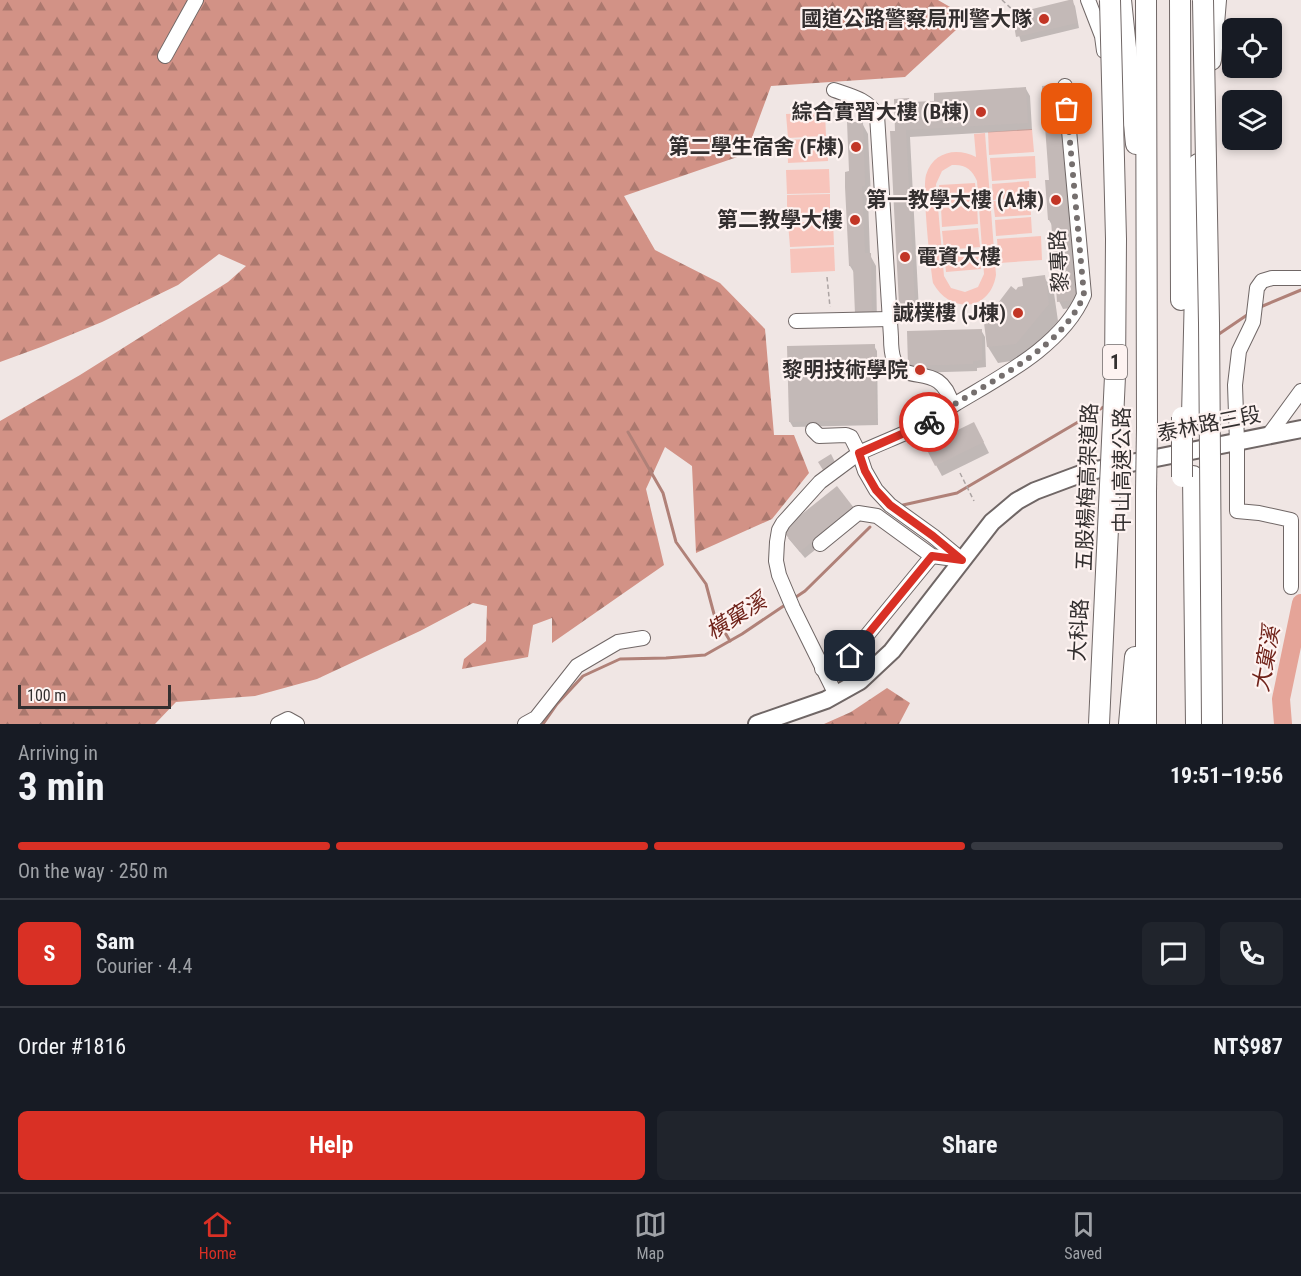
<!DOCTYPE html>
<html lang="en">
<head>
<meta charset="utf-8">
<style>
	body { margin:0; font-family:"Roboto Condensed","Noto Sans TC",sans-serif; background:#20242c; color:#f1f3f6; height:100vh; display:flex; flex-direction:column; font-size:22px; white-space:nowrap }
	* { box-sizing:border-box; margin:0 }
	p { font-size:20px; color:#9ea1a6 }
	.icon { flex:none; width:33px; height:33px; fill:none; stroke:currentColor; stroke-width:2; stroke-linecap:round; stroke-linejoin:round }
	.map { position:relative; height:724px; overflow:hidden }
	.sheet { display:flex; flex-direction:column; background:#171b24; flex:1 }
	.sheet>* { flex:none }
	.tools { position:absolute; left:1222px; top:18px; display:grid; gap:12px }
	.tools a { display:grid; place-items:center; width:60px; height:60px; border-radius:9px; background:#171b24; box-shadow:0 3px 9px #0003; font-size:30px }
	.scale { position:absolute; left:18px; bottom:15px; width:153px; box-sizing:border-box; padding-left:6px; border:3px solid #332f2f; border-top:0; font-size:16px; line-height:21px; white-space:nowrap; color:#332f2f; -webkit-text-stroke:4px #fef3f1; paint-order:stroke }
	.pin { position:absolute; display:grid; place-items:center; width:51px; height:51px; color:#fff; margin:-26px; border-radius:12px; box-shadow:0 3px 9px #0006 }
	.courier { position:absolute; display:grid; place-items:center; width:60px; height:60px; margin:-30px; border:4px solid #d93025; border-radius:50%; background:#fff; color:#222; box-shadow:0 2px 8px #0007 }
	.head em { font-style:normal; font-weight:700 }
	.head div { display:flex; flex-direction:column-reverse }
	.head { display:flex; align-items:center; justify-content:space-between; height:102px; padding:0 18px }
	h1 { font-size:39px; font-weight:700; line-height:45px }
	.bar { display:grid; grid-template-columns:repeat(4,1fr); gap:9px 6px; align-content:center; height:72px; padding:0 18px }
	.bar i { height:8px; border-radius:4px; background:#363941 }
	.bar .current { background:#d93025 }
	.bar p { grid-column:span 4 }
	.line { display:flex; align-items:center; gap:15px; padding:0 18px; border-top:2px solid #363941 }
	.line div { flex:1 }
	.round { display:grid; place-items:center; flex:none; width:63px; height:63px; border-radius:9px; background:#20242c }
	.cta { display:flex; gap:12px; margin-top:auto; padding:12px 18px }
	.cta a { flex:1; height:69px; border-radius:9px; background:#d93025; color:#fff; font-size:24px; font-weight:700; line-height:69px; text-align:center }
	.cta a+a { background:#20242c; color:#f1f3f6 }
	.tabs { display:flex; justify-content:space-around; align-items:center; height:84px; border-top:2px solid #363941; background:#171b24; font-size:16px; color:#9ea1a6 }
	.tabs a { display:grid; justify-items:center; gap:3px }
	.tabs .current { color:#d93025 }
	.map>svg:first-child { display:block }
</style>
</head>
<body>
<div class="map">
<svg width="1301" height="724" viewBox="0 0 1301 724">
	<defs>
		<pattern id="forest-firs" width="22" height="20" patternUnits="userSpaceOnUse" patternTransform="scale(1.5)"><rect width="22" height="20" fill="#d29286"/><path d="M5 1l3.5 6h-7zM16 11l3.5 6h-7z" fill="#ab786e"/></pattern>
	</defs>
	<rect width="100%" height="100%" fill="#f0e6e4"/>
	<!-- grass -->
	<g fill="#f7c4bb" fill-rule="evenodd">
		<path d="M825,112L826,136L788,138L786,114Z"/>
		<path d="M1032,129L1034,152L989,155L988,132Z"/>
		<path d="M985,133L996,275C990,312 950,314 933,283C930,265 922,189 926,175C933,152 956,147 976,157L974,134ZM952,165C965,164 972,169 977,181L984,274L978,287L965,292L951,288L944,276L936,184L942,171Z"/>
		<path d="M827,138L828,161L788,163L787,140Z"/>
		<path d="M1035,156L1036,178L992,181L990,158Z"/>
		<path d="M829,169L830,193L787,194L786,170Z"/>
		<path d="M1029,181L1030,197L993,200L992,184Z"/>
		<path d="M975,183L977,201L941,204L939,185Z"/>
		<path d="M830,194V219L787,220V195Z"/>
		<path d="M1030,199L1031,215L995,217L993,201Z"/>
		<path d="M977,205L978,224L942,227L941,208Z"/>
		<path d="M1031,217L1032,233L996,236L995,220Z"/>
		<path d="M833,221L834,245L790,247L788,223Z"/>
		<path d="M978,228L980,247L944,250L942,231Z"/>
		<path d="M1041,236L1042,260L999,263L997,239Z"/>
		<path d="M834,247L835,271L791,273L790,249Z"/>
		<path d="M980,250L981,269L946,272L944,253Z"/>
	</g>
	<!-- forest -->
	<g fill="url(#forest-firs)">
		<path d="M0,0H938L969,18L905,77L771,86L746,154L624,196L655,250L720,283L765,329L774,435H794L809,473L772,519L696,553L692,466L665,447L646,489L664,565L552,643V618L533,625L528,657L462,669L464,659L486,641L487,606L473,603L420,631L317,679L255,696L176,702L155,724H0V421L80,375L228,282L246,266L219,254L178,285L102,322L41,347L0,362Z"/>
		<path d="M887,688L910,703L899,724H824L851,712Z"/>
	</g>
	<!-- shadow -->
	<g fill="#0003">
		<path d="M1072,1L1075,6L1079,28L1021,42L1013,15Z"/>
		<path d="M1059,86L1076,292L1078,296L1079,307L1063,309L1059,301L1053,227L1049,220Z"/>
		<path d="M1026,89L1030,96L1032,130L910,137L919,311L905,312L901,305L897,132L911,104L936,103Z"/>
		<path d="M862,123L868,134L871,197H868L870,255L876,266L877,324H863L855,274L850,266L851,173Z"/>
		<path d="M1044,277L1054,293L1058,321L1025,359L998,363L988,347L996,324L997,316L993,311L1016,292Z"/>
		<path d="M981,330L985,337L986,367L977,368V371L913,373L909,366Z"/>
		<path d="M874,346L877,351L878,425L793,427L790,422Z"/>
		<path d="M980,435L989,453L942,476L936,465Z"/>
		<path d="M857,516L805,558L788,538Z"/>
	</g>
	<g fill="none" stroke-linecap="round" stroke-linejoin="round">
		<!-- stream -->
		<g stroke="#b08178" stroke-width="3">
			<path d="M1258,308L1301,290"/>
			<path d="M1219,334L1250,313"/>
			<path d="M628,432L663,493L676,542L706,584L714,614L730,641"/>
			<path d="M903,505L957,493L1107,405"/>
			<path d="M793,599L805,591L870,527"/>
			<path d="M1298,614L1301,616"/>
			<path d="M543,724L557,704L583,676L620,659L666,658L705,655L742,634L788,603"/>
		</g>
		<!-- river -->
		<path stroke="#e5a498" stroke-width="18" d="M1283,724L1281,699L1301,603"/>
	</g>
	<!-- building -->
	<g fill="#c3b9b7">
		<path d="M1069,0H1073L1077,23L1016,37L1012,14Z"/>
		<path d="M1060,84L1062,108H1059L1073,288H1075L1076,300L1057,302L1051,220H1048L1045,180H1049L1042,86Z"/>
		<path d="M1026,87L1028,123L906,130L915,304L899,305L890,131H895L894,99L909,98L910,102L934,101V93Z"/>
		<path d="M847,122H863L865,186H862L865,253H871L872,313L855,314L853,266H849L845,187V172L849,171Z"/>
		<path d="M1045,275L1049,304L1016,344L987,347L984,323L994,322V318L996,314L992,311L1011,286L1016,290L1018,287L1023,286L1022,278Z"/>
		<path d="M982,329V360L973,361V364L908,366L907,331Z"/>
		<path d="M875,344L876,420L789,422L787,346Z"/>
		<path d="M974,422L984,442L935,466L925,446Z"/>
		<path d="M831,454L835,462L823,470L818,462Z"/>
		<path d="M837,486L854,508L800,552L782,530Z"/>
	</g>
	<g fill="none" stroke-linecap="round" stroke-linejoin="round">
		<defs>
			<g id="minor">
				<path d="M1088,0L1102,36L1104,51"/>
				<path d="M165,56L196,0"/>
				<path d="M834,90C851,96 867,99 877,115L891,337C891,344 891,353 894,360C906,387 941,360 952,405"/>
				<path d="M796,321L890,319"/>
				<path d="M813,430L819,436L846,435L851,437L859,453L820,482L783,523L779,530L777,542L776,561L779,575L793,608L836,695"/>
				<path d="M1268,436L1301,391"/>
				<path d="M820,544L858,513L877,516L932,556L962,560"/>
				<path d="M962,560L933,536L890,505L876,490L865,471L859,453C883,442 907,433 931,421C940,417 948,408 957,403C1002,376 1063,345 1084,295L1065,86"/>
				<path d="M1291,587V520L1259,513L1237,511V442L1235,385L1239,351L1253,322L1257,288L1262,281L1272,278H1301"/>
				<path d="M822,669L850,656L932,556"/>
				<path d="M278,724L288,719L297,724"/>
				<path d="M525,724L536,718L577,666L618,642L643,638"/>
			</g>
			<path id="major" d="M757,724L826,700L860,681L892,651L992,522L1017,501L1035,491L1086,472L1301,429"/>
			<g id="highway">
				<path d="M1121,0L1136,144"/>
				<path d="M1146,0L1147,428"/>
				<path d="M1180,0L1181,300"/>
				<path d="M1211,60L1216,0"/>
				<path d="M1192,416L1198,164"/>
				<path d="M1193,476L1196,724"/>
				<path d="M1146,491V724"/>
				<path d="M1129,724L1135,657"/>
			</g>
		</defs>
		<!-- minor casing -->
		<use href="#minor" stroke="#706766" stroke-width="16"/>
		<!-- major casing -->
		<use href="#major" stroke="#706766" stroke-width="20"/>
		<!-- highway casing -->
		<use href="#highway" stroke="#706766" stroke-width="22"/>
		<!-- path -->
		<g stroke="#aca4a3" stroke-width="1.5" stroke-dasharray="4.5 3" stroke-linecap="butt">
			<path d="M1002,0L1016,13"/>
			<path d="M910,209L924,208"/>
			<path d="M827,277L830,307"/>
			<path d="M960,473L974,501"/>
		</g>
		<!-- minor -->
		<use href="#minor" stroke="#fff" stroke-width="14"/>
		<!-- major -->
		<use href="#major" stroke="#fff" stroke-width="16"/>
		<!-- highway -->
		<use href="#highway" stroke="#fff" stroke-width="20"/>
		<defs>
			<g id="highway-bridge">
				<path d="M1203,0L1209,323L1212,724"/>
				<path d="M1182,417V477"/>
				<path d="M1146,491L1147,428"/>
				<path d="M1099,724L1115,376L1116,239L1110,0"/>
			</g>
		</defs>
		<!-- highway-bridge casing -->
		<use href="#highway-bridge" stroke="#706766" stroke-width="22" stroke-linecap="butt"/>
		<!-- highway-bridge -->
		<use href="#highway-bridge" stroke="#fff" stroke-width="20"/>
	</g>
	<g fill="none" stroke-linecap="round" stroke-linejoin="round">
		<!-- done -->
		<path stroke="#756f6e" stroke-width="6" stroke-dasharray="0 10.8" d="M929,422C940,417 949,407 960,401C1004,374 1063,345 1084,295L1067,109"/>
		<!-- route -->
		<path stroke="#d93025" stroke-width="8" d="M850,656L932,556L962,560L933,536L890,505L876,490L865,471L859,453L929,422"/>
	</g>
	<!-- markers -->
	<g fill="#c23525" stroke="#fef3f1" stroke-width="2">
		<circle cx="1044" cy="19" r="6"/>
		<circle cx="981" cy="112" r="6"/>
		<circle cx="856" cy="147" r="6"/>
		<circle cx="1056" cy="200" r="6"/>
		<circle cx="855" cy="220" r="6"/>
		<circle cx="905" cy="257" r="6"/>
		<circle cx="1018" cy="313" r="6"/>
		<circle cx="920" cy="370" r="6"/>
	</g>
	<g text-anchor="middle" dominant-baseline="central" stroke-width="4.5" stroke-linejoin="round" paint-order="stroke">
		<!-- shield labels -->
		<rect fill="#fef3f1" stroke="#706a69" stroke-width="1.5" x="1103" y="345" width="24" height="34" rx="4.5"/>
		<g font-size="20" font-weight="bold" fill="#332f2f">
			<text x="1115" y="362">1</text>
		</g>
		<!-- poi labels -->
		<g font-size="21" font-weight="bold" fill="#332f2f" stroke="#fef3f1" text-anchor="end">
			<text x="1032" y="19">國道公路警察局刑警大隊</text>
			<text x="969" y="112">綜合實習大樓 (B棟)</text>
			<text x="844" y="147">第二學生宿舍 (F棟)</text>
			<text x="1044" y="200">第一教學大樓 (A棟)</text>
			<text x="843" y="220">第二教學大樓</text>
			<text x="917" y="257" text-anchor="start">電資大樓</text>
			<text x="1006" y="313">誠樸樓 (J棟)</text>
			<text x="908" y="370">黎明技術學院</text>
		</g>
		<!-- street labels -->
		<g font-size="21" fill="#332f2f" stroke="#fef3f1">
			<text transform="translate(1059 261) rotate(-93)">黎專路</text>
			<text transform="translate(1209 424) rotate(-11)">泰林路三段</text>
			<text transform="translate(1122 470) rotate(-90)">中山高速公路</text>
			<text transform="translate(1087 487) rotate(-88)">五股楊梅高架道路</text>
			<text transform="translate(1079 630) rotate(-87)">大科路</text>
		</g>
		<!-- water labels -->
		<g font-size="22" font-style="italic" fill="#70231a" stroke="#fef3f1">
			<text transform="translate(736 616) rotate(-32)">橫窠溪</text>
			<text transform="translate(1266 659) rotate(-80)">大窠溪</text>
		</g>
	</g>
</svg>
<div class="tools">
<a><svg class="icon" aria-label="locate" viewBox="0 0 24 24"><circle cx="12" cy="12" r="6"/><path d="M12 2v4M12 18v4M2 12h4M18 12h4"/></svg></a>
<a><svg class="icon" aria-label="layers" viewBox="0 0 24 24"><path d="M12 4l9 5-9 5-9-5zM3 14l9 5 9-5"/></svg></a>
</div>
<div class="scale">100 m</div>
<div class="pin" style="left:1067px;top:109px;background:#ea580c"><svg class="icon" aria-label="bag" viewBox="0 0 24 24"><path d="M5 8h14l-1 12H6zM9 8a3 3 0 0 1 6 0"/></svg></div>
<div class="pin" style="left:850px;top:656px;background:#1f2937"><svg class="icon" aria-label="home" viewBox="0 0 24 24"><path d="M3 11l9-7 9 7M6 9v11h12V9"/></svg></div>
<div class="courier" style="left:929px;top:422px"><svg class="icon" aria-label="bike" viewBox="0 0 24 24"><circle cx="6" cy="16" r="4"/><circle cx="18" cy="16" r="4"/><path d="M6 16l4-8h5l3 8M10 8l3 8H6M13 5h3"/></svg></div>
</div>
<section class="sheet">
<div class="head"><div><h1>3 min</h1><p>Arriving in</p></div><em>19:51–19:56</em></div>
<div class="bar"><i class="current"></i><i class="current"></i><i class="current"></i><i></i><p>On the way · 250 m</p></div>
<div class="line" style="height:108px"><b class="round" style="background:#d93025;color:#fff">S</b><div><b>Sam</b><p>Courier · 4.4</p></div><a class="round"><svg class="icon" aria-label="chat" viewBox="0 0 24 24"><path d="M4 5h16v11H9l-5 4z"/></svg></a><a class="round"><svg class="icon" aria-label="phone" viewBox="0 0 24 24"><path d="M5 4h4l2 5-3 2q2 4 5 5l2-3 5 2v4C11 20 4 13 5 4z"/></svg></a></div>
<div class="line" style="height:78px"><div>Order #1816</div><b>NT$987</b></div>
<div class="cta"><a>Help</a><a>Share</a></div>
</section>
<nav class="tabs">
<a class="current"><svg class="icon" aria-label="home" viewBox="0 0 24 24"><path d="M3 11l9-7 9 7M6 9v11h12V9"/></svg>Home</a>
<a><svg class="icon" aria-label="map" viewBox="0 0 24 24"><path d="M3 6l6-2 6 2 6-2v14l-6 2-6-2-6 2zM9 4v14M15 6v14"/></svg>Map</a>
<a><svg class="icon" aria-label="saved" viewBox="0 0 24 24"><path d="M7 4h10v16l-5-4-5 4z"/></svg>Saved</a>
</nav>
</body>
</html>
